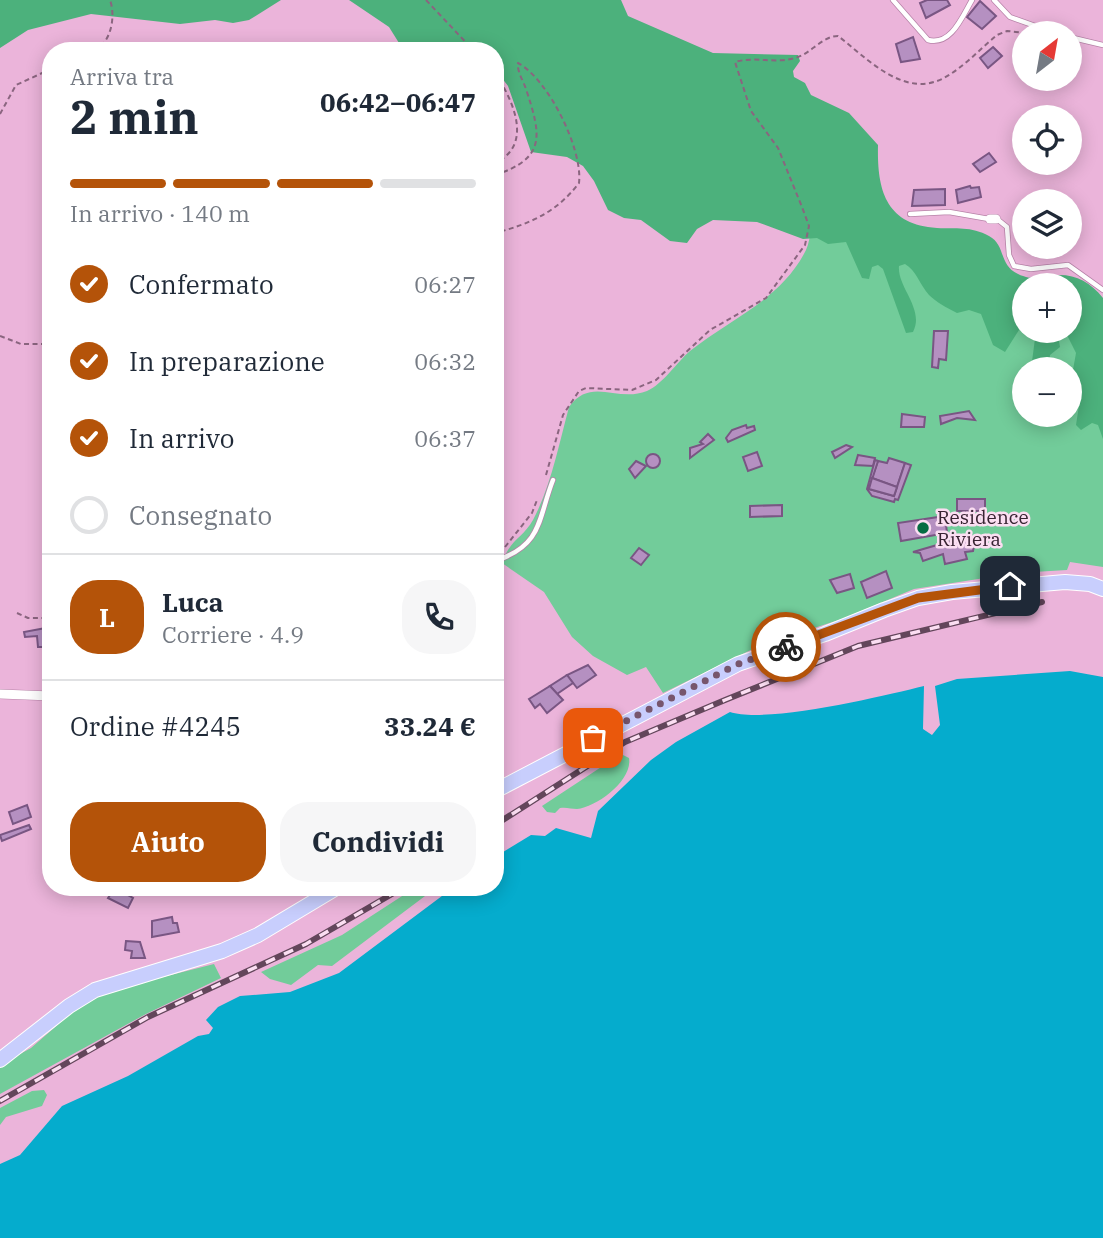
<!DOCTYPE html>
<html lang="it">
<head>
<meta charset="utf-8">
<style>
	body { margin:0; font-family:"IBM Plex Serif",serif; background:#f6f6f7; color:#1f2937; height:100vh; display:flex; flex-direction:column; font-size:26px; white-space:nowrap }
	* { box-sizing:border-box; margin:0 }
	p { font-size:23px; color:#747a83 }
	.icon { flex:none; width:38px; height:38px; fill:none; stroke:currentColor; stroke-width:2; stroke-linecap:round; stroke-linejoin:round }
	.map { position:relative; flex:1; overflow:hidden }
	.side { position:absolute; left:42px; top:42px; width:462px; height:854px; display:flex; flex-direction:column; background:#fff; border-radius:28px; box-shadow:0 4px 18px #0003 }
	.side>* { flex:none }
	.needle { width:46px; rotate:31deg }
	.fabs { position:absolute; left:1012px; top:21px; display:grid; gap:14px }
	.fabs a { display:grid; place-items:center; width:70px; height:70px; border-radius:50%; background:#fff; box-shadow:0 4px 18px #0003; font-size:35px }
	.pin { position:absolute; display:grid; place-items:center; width:60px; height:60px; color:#fff; margin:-30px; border-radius:14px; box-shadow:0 4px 10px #0006 }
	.courier { position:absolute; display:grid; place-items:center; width:70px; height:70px; margin:-35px; border:5px solid #b45309; border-radius:50%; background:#fff; color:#222; box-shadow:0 2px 9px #0007 }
	.head em { font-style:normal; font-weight:800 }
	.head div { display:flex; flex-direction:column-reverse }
	.head { display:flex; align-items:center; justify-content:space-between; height:119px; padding:0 28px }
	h1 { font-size:46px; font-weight:800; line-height:52px }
	.bar { display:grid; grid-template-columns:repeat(4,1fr); gap:10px 7px; align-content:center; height:84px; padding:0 28px }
	.bar i { height:9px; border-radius:5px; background:#e0e1e3 }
	.bar .active { background:#b45309 }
	.bar p { grid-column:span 4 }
	.line { display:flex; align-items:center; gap:18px; padding:0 28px; border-top:2px solid #e0e1e3 }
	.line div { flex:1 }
	.round { display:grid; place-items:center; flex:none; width:74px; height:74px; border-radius:28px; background:#f6f6f7 }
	ol { padding:0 28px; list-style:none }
	li { display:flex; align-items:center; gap:21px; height:77px }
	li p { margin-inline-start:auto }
	li .icon { padding:7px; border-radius:50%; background:#b45309; color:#fff; stroke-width:4 }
	li:last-child { color:#747a83 }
	li i { width:38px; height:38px; border:4px solid #e0e1e3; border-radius:50% }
	.primary-button { display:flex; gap:14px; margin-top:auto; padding:14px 28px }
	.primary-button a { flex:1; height:80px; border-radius:28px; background:#b45309; color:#fff; font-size:28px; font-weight:800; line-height:80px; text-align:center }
	.primary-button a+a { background:#f6f6f7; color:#1f2937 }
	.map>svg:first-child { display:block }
</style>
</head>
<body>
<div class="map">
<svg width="1103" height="1238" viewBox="0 0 1103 1238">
	<rect width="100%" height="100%" fill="#ebb4da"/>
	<!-- green -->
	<g fill="#72cc9a" fill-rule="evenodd">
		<path d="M898,221L1031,284L1063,280L1103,314V567L1070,562L1067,570L1017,573L914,589L842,619L761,645L663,693L646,667L627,675L593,656L572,637L544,592L502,563C510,539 523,538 533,520C551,486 559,444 569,407C591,376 617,403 647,391C663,384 677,362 690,351C731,318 781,300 806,250C809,244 809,237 812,230ZM1024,285H1069V331H1024ZM1024,369H1069V415H1024Z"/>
		<path d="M621,754L629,758C633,780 597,807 577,809C571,809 567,807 560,808L555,813L547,812L542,806Z"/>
		<path d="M416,887H437L332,966L318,965L291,985L270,979L261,972L342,935Z"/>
		<path d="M214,964L221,978L146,1014L0,1094V1065L31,1048L77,1008L112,990Z"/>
		<path d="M44,1090L47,1095L42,1106L6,1117L0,1125V1108L32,1091Z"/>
	</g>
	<!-- forest -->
	<g fill="#4cb17c">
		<path d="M0,0H281L249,20L233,23L215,20L180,24L91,14L28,30L0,48Z"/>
		<path d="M349,0H621L628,16L713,53L798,55L800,61L793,71L794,77L805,83L811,95L849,113L878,145C877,189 885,225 937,228C956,229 971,226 989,236C1008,246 996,269 1026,277C1032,279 1040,277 1047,276C1071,272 1088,279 1103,298V439L1098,425L1092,423L1081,430L1076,425L1080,399L1071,381L1076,353L1065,331H1069V285H1024V322L1005,352L993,345L981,314L969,310L957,313C947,308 936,302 929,295C920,285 916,270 905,264L899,266C897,287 925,309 913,332L906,333L883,269L878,265L872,267L869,279L862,278L846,242L828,244L817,238L803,239L757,222L713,220L697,229L687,243L670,241L641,220L624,218L608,210L594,181L583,166L567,157L531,152L508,86L495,69V51L450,48L414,51L399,43L389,27Z"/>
		<path d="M1036,331H1057L1060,347L1050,355L1048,369H1031Z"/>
	</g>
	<!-- water -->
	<path fill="#05accd" d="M1070,671L1103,677V1238H0V1164L20,1155L62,1106L128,1076L198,1036L209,1034L213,1028L206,1020L218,1007L240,996L290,992L339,973L454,887H495V857L531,835L545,836L556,828L591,838L598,811L651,760L676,742L730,712C766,724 884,696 924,686L923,729L932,735L940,725L935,686L957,679Z"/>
	<!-- building -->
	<g fill="#b590c1" stroke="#795683" stroke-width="2">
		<path d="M927,0H947L950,5L926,18L920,3Z"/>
		<path d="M980,1L996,16L982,29L967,17Z"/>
		<path d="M913,37L920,59L901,62L896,44Z"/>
		<path d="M993,47L1002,56L988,68L980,58Z"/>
		<path d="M989,153L996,162L980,172L973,164Z"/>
		<path d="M970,186L971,188L979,187L981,197L958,203L956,190Z"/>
		<path d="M945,189V205L912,206L914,190Z"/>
		<path d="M934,331H948L946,360L939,359L938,368L932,367Z"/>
		<path d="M969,411L975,420L957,418L941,424L940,416Z"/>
		<path d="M902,414L925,417L924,427H901Z"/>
		<path d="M746,425L747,428L754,426L755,430L728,442L726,438L732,430Z"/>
		<path d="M708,434L714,440L690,458V448L703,444L700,442Z"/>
		<path d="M846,445L852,447L835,458L832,452Z"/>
		<path d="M757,452L762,466L748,471L743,457Z"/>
		<circle cx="653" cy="461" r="7"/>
		<path d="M858,455L875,458L873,466L855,465Z"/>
		<path d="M889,458L905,463L897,487L872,478L878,461L887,463Z"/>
		<path d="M875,460L878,461L869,489L894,496L905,463L911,465L898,500L895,499L894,502L872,496L867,489Z"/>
		<path d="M636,461L646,466L635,478L629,469Z"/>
		<path d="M872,478L897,487L894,496L869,489Z"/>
		<rect x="957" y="499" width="28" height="12"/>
		<path d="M782,505V516L750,517V506Z"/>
		<path d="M945,516L947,533L901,541L898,523Z"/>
		<path d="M968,536L974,546L973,551L965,552L967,559L945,564L943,554L923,561L920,553L913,552Z"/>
		<path d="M639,548L649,555L641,565L631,558Z"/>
		<path d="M886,571L892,588L867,598L861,582Z"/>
		<path d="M850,574L854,588L837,593L830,580Z"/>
		<path d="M51,627V633H45V647H38L37,636L25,637L24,632Z"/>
		<path d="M588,665L596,675L577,688L567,675Z"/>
		<path d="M567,675L573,683L557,694L550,686Z"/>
		<path d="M550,686L563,700L547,713L540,704L535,708L529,699Z"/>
		<path d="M27,805L31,817L13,824L9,812Z"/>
		<path d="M29,825L31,829L2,841L0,835Z"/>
		<path d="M106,887H120L119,890L133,898L128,908L108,898L110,895L103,891Z"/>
		<path d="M172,917L173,923H177L179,932L152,937V921Z"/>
		<path d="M126,941L140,942L145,958H131L132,951L125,950Z"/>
	</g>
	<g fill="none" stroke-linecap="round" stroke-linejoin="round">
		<defs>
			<g id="lane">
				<path d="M893,0L928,40C951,46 962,17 972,0"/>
				<path d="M994,0L1010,17L1055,33"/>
				<path d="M1069,37L1103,45"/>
				<path d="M910,214L949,212L989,219"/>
				<path d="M997,219L1007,227L1009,255L1014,266L1031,269L1068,265L1103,290"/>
				<path d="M498,560C543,544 538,518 553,480"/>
			</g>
			<g id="street">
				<path d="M990,219H996"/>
				<path d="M0,694L51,696"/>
			</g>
			<g id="primary">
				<path d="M495,791L738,664L825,634L884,610L918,598L952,592L1065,582L1090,584L1103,589"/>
				<path d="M0,1060L69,1006L95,990L222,951L258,935L338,887"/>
			</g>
		</defs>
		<!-- lane casing -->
		<use href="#lane" stroke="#b783a8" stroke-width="6"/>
		<!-- street casing -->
		<use href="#street" stroke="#b783a8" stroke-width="10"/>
		<!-- primary casing -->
		<use href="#primary" stroke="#fff" stroke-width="16"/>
		<!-- path -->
		<g stroke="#8a657f" stroke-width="2" stroke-dasharray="5 3.5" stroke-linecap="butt">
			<path d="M426,0L474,51"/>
			<path d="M94,51C111,43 116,17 110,0"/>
			<path d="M495,73C513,100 534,145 495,163"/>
			<path d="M0,114L16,85L51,69"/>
			<path d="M495,175C547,158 541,135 526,89C523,80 517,72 518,63C548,79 583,149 579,183C557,212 530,224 495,233"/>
			<path d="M0,336L21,344H51"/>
			<path d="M546,475L563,415L579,391L586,388L632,390L656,380L710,330L766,298L805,245L809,226L802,207L778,148L751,111L735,62C755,56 775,64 795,58C811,54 822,36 838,36C866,57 902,98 942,79C962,69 980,49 997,35L1007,31L1026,33"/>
			<path d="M505,547L532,513L537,500"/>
			<path d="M17,613L28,618H51"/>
		</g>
		<!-- lane -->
		<use href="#lane" stroke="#fff" stroke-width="4.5"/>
		<!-- street -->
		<use href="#street" stroke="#fff" stroke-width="9"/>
		<!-- primary -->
		<use href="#primary" stroke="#c8cefd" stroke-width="14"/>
		<defs>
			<g id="rail">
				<path d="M495,825L625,742L725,700L858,646L1042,602"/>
				<path d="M0,1101L148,1017L306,944L404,887"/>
			</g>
		</defs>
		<!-- rail casing -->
		<use href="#rail" stroke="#63465b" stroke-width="6"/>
		<!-- rail -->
		<use href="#rail" stroke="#fbdef2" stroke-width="3.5" stroke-dasharray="10" stroke-linecap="butt"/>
	</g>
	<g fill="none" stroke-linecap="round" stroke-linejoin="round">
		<!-- done -->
		<path stroke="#77566d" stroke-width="7" stroke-dasharray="0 12.6" d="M593,738L738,664L786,647"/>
		<!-- route -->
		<path stroke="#b45309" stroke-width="9" d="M786,647L918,598L1010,586"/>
	</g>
	<!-- markers -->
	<circle fill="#066d43" stroke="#fbdef2" stroke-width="2.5" cx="923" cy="528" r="7"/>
	<g text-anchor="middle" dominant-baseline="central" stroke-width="5" stroke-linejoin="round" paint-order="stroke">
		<!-- poi labels -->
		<g font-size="19" fill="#382332" stroke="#fbdef2" text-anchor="start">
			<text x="937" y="517">Residence<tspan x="937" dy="22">Riviera</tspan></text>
		</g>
	</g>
</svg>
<div class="fabs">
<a><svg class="needle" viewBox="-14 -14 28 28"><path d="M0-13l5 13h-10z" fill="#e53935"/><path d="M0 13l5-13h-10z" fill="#747a83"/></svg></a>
<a><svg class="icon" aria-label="locate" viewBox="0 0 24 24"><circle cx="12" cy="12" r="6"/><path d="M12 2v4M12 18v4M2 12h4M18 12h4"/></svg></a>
<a><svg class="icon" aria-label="layers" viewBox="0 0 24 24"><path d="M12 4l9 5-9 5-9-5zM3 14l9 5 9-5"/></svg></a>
<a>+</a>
<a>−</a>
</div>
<div class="pin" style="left:593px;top:738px;background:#ea580c"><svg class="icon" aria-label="bag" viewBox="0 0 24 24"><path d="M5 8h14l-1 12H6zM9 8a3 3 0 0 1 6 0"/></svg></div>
<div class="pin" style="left:1010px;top:586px;background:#1f2937"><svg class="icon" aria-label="home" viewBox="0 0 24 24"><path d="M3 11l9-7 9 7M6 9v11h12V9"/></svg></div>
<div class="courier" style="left:786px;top:647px"><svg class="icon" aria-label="bike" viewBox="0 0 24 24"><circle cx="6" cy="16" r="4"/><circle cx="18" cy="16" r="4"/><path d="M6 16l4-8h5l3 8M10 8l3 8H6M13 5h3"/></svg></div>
<section class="side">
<div class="head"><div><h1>2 min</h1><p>Arriva tra</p></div><em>06:42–06:47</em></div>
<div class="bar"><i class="active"></i><i class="active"></i><i class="active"></i><i></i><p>In arrivo · 140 m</p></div>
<ol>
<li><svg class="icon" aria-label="check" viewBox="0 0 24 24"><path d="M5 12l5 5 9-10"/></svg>Confermato<p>06:27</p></li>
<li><svg class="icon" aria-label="check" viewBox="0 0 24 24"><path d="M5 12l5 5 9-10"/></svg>In preparazione<p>06:32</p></li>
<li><svg class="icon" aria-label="check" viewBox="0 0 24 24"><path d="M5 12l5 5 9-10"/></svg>In arrivo<p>06:37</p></li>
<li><i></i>Consegnato</li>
</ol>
<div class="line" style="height:126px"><b class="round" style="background:#b45309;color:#fff">L</b><div><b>Luca</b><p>Corriere · 4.9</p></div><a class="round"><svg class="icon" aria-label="phone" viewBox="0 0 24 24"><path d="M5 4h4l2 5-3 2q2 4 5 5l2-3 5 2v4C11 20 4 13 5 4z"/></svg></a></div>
<div class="line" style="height:91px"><div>Ordine #4245</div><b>33.24 €</b></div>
<div class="primary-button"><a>Aiuto</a><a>Condividi</a></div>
</section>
</div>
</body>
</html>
